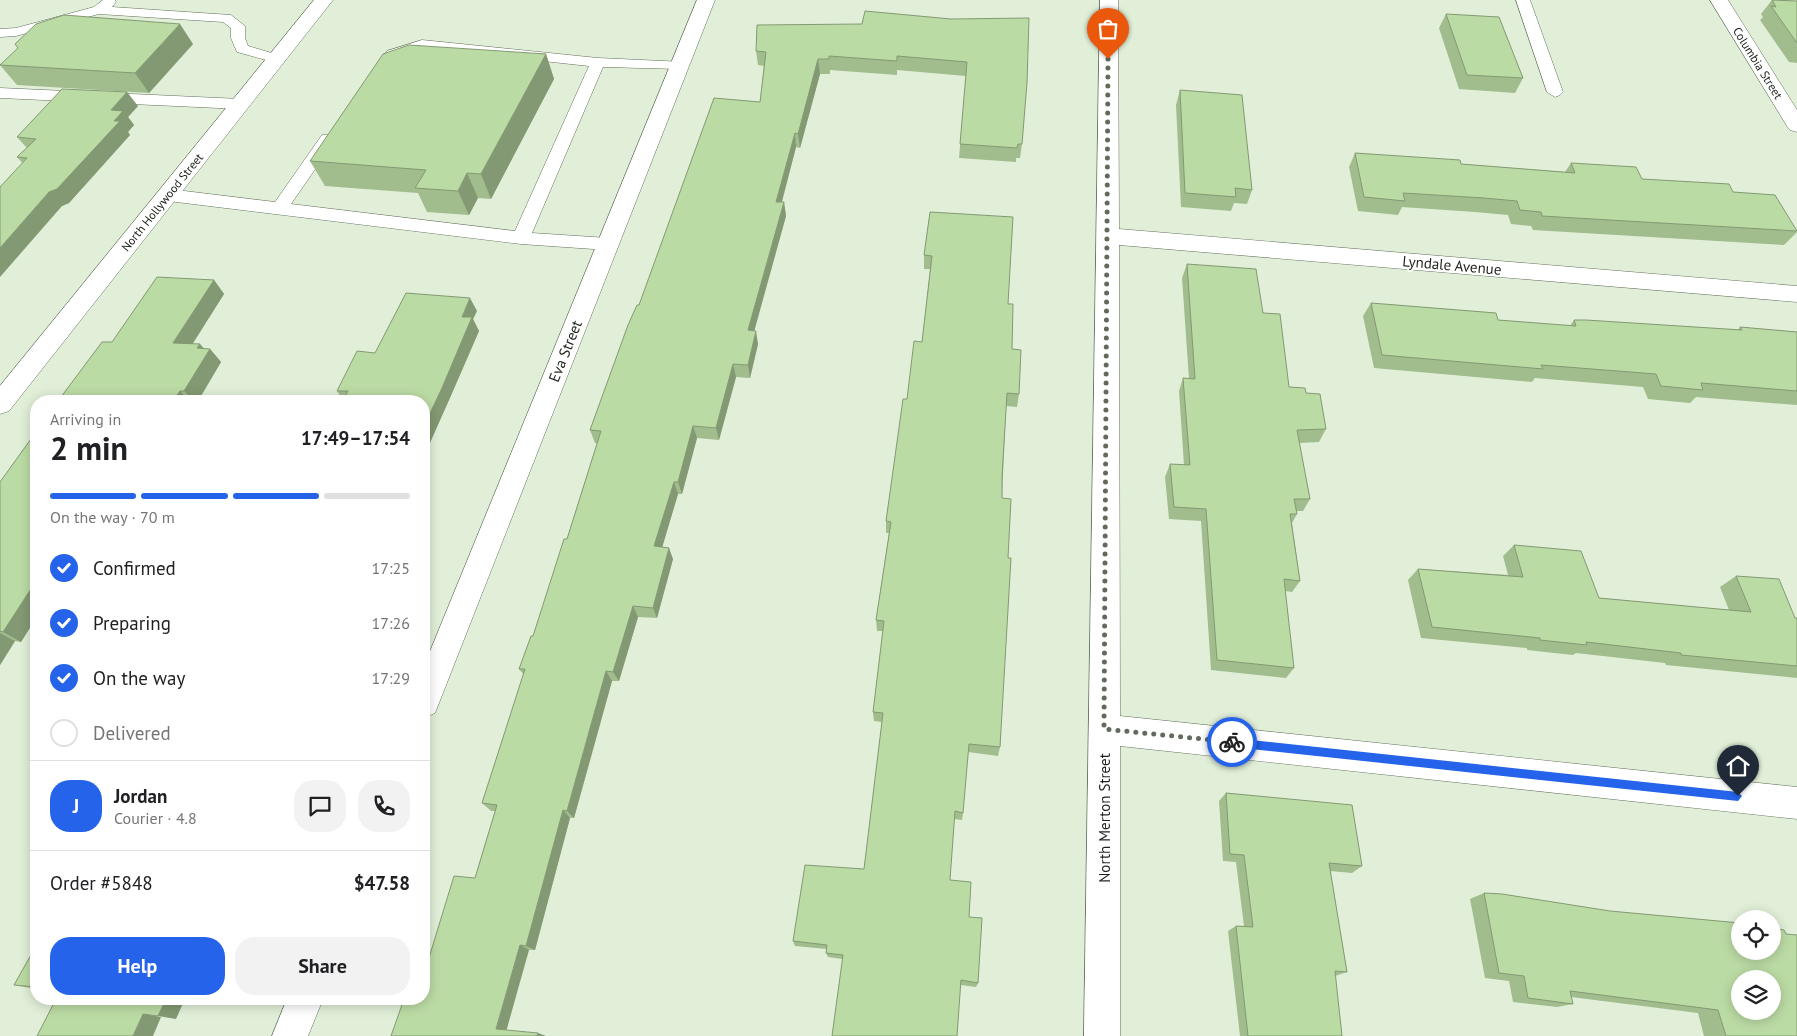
<!DOCTYPE html>
<html lang="en">
<head>
<meta charset="utf-8">
<style>
	body { margin:0; font-family:"PT Sans",sans-serif; background:#f2f2f2; color:#202124; height:100vh; display:flex; flex-direction:column; font-size:19px; white-space:nowrap }
	* { box-sizing:border-box; margin:0 }
	p { font-size:16px; color:#757577 }
	.icon { flex:none; width:28px; height:28px; fill:none; stroke:currentColor; stroke-width:2; stroke-linecap:round; stroke-linejoin:round }
	.map { position:relative; flex:1; overflow:hidden }
	.drawer { position:absolute; left:30px; top:395px; width:400px; height:610px; display:flex; flex-direction:column; background:#fff; border-radius:20px; box-shadow:0 2px 12px #0003 }
	.drawer>* { flex:none }
	.controls { position:absolute; left:1731px; top:910px; display:grid; gap:10px }
	.controls a { display:grid; place-items:center; width:50px; height:50px; border-radius:50%; background:#fff; box-shadow:0 2px 12px #0003; font-size:25px }
	.pin { position:absolute; display:grid; place-items:center; width:42px; height:42px; color:#fff; margin:-51px -21px; border-radius:50% 50% 50% 0; rotate:-45deg; box-shadow:0 0 5px #0007 }
	.pin .icon { rotate:45deg }
	.courier { position:absolute; display:grid; place-items:center; width:50px; height:50px; margin:-25px; border:4px solid #2563eb; border-radius:50%; background:#fff; color:#222; box-shadow:0 1px 6px #0007 }
	.headline em { font-style:normal; font-weight:700 }
	.headline div { display:flex; flex-direction:column-reverse }
	.headline { display:flex; align-items:center; justify-content:space-between; height:85px; padding:0 20px }
	h1 { font-size:32px; font-weight:700; line-height:38px }
	.bar { display:grid; grid-template-columns:repeat(4,1fr); gap:8px 5px; align-content:center; height:60px; padding:0 20px }
	.bar i { height:6px; border-radius:4px; background:#e0e0e0 }
	.bar .selected { background:#2563eb }
	.bar p { grid-column:span 4 }
	.line { display:flex; align-items:center; gap:12px; padding:0 20px; border-top:1px solid #e0e0e0 }
	.line div { flex:1 }
	.round { display:grid; place-items:center; flex:none; width:52px; height:52px; border-radius:20px; background:#f2f2f2 }
	ol { padding:0 20px; list-style:none }
	li { display:flex; align-items:center; gap:15px; height:55px }
	li p { margin-inline-start:auto }
	li .icon { padding:5px; border-radius:50%; background:#2563eb; color:#fff; stroke-width:4 }
	li:last-child { color:#757577 }
	li i { width:28px; height:28px; border:2px solid #e0e0e0; border-radius:50% }
	.action { display:flex; gap:10px; margin-top:auto; padding:10px 20px }
	.action a { flex:1; height:58px; border-radius:20px; background:#2563eb; color:#fff; font-size:20px; font-weight:700; line-height:58px; text-align:center }
	.action a+a { background:#f2f2f2; color:#202124 }
	.map>svg:first-child { display:block }
</style>
</head>
<body>
<div class="map">
<svg width="1797" height="1036" viewBox="0 0 1797 1036">
	<rect width="100%" height="100%" fill="#e1efd8"/>
	<g fill="none" stroke-linecap="round" stroke-linejoin="round">
		<defs>
			<g id="service">
				<path d="M103,0H115L116,2L112,7L231,15L245,26V38L248,46L282,56L284,59L277,63L237,52L231,38V28L223,22L99,14L16,36L0,37V29L16,28L94,7Z"/>
				<path d="M1516,0H1530L1563,92L1560,95L1555,97L1547,92Z"/>
				<path d="M422,40L598,58L685,62L687,65L680,69L603,67L532,233L608,238L614,240L617,244L614,248L608,250L521,244L168,201L162,199L160,195L162,191L168,189L275,202L322,135H334L336,139L291,204L515,231L589,66L423,48L392,58L385,54L387,51Z"/>
				<path d="M0,88L241,99L249,104L241,109L0,98Z"/>
			</g>
			<g id="minor">
				<path d="M697,0H715L439,703L435,713L424,718V666Z"/>
				<path d="M1100,0H1118L1119,229L1797,286V302L1119,245L1120,716L1797,787V819L1120,746V1036H1084Z"/>
				<path d="M1710,0H1728L1797,110V132L1790,130L1787,126Z"/>
				<path d="M287,999H323L308,1036H272Z"/>
			</g>
			<path id="secondary" d="M314,0H333L9,411L0,414V386Z"/>
		</defs>
		<!-- service casing -->
		<use href="#service" stroke="#626e5a" stroke-width="1"/>
		<!-- minor casing -->
		<use href="#minor" stroke="#626e5a" stroke-width="1"/>
		<!-- secondary casing -->
		<use href="#secondary" stroke="#626e5a" stroke-width="1"/>
		<!-- service -->
		<use href="#service" fill="#fff" fill-rule="evenodd"/>
		<!-- minor -->
		<use href="#minor" fill="#fff" fill-rule="evenodd"/>
		<!-- secondary -->
		<use href="#secondary" fill="#fff" fill-rule="evenodd"/>
	</g>
	<!-- wall -->
	<g fill="#a1bc8d">
		<path d="M1772,0L1797,1V63L1789,62L1760,20L1763,17L1761,14Z"/>
		<path d="M1446,14L1523,78L1515,93L1459,89L1439,28Z"/>
		<path d="M951,19L1022,144L1020,158H1016V162L959,158L966,76L897,70V75L830,70V74H820L800,148L796,147L782,202H784L786,216L754,330L758,344L750,378L736,377L719,440L697,438L682,494H678L662,547L673,559L657,618L638,617L619,681H612L574,818H570L535,950H529L391,1036L424,999L475,878L495,811H491L482,803L524,675L519,669L533,636L567,539L597,443H595L590,430L639,305L760,102L764,66L758,65L756,51L862,24Z"/>
		<path d="M193,44L149,93L17,85L0,65Z"/>
		<path d="M546,54L554,79L491,199L478,198L469,215L427,212L418,193L325,186L310,161Z"/>
		<path d="M1180,90L1252,190L1247,204L1234,203L1231,211L1181,207L1176,105Z"/>
		<path d="M138,106L128,117L134,125L128,132L130,135L69,203L62,206L17,157L27,148L17,137Z"/>
		<path d="M1355,153L1461,164L1565,172L1571,163L1642,179L1733,192L1797,232L1784,245L1533,230L1531,226L1511,224L1508,215L1475,212L1402,207L1398,215L1358,211L1349,167Z"/>
		<path d="M930,212L1008,304L1012,349L1019,394L1017,407L1006,406L1002,498L1008,558L1000,747L998,756L968,752L963,813L962,820L954,819L950,880L969,917L978,983L976,987L961,985L842,959L828,957L826,953L827,949L795,946L793,941L864,869L882,722L874,721L873,712L883,631H877L876,620L889,533H886V521L907,399L922,342L930,269H924V255Z"/>
		<path d="M1187,264L1263,313L1289,387L1306,393L1326,429L1319,442L1299,443L1310,499L1303,511H1296L1297,514L1292,523L1300,581L1292,592L1285,591L1294,668L1286,678L1211,670L1201,521L1169,519L1165,477L1170,464L1184,465L1179,391L1183,378L1189,379L1182,278Z"/>
		<path d="M214,280L224,294L192,344L204,349H210L221,362L198,401H58L112,342Z"/>
		<path d="M1371,303L1498,320L1570,326L1574,320L1738,330L1740,327L1797,332V405L1696,397L1690,403L1648,399L1643,387L1535,378L1532,382L1374,368L1363,316Z"/>
		<path d="M477,311L473,319L479,331L449,400L424,456V401L343,400L337,391L375,353Z"/>
		<path d="M36,432V618L21,642L15,641L0,665V482Z"/>
		<path d="M1514,545L1599,598L1729,610L1720,587L1736,576L1795,618H1797V678L1666,665L1665,663L1576,653L1573,655L1527,650V648L1421,638L1408,580L1418,569L1508,575L1503,556Z"/>
		<path d="M1226,793L1362,866L1352,873L1330,871L1347,972L1335,976L1342,1036H1240L1228,931L1236,926H1244L1236,862L1223,861L1219,801Z"/>
		<path d="M1484,893L1797,1036H1704L1698,1013L1571,997L1573,1004L1557,1007L1513,1002L1509,981L1485,978L1470,899Z"/>
		<path d="M36,946V989L14,985Z"/>
	</g>
	<!-- shaded-wall -->
	<g fill="#839973">
		<path d="M180,24L193,44L149,93L135,73Z"/>
		<path d="M546,54L554,79L491,199L481,174Z"/>
		<path d="M818,59L820,74L800,148L798,134Z"/>
		<path d="M127,92L138,106L128,117L134,125L128,132L130,135L69,203L62,206L0,277V248L49,192L114,121L111,110Z"/>
		<path d="M795,133L796,147L778,216L776,202Z"/>
		<path d="M467,173L478,198L469,215L458,191Z"/>
		<path d="M784,202L786,216L751,343L748,330Z"/>
		<path d="M214,280L224,294L185,356L173,343Z"/>
		<path d="M470,298L477,311L473,319L479,331L449,400L424,456V426L462,317Z"/>
		<path d="M756,331L758,344L750,378L748,365Z"/>
		<path d="M200,344L208,353L210,349L221,362L198,401H194L184,391L197,348Z"/>
		<path d="M733,364L736,377L719,440L716,428Z"/>
		<path d="M180,391L189,401H173Z"/>
		<path d="M693,426L697,438L682,494L678,482Z"/>
		<path d="M674,482L678,494L659,558L654,546Z"/>
		<path d="M669,548L673,559L657,618L653,608Z"/>
		<path d="M36,581V618L21,642L3,632Z"/>
		<path d="M633,606L638,617L619,681L613,672Z"/>
		<path d="M0,633L15,641L0,665Z"/>
		<path d="M606,671L612,681L574,818L567,811Z"/>
		<path d="M563,810L570,818L535,950L526,946Z"/>
		<path d="M520,945L529,950L506,1032L496,1029Z"/>
		<path d="M166,999H185L176,1019L158,1016Z"/>
		<path d="M143,1014L161,1017L153,1036H133Z"/>
		<path d="M538,1033L546,1036H537Z"/>
	</g>
	<!-- building -->
	<g fill="#bbdba4" stroke="#839973" fill-rule="evenodd">
		<path d="M1772,0L1797,1V43L1771,6L1776,7Z"/>
		<path d="M865,11L951,19L1029,18L1027,83L1022,144H1018L1017,148L960,144L967,62L897,56V61L829,56V59H818L798,134L795,133L776,202H784L748,330L756,331L748,365L733,364L716,428L693,426L678,482H674L654,546L669,548L653,608L633,606L613,672L606,671L567,811L563,810L526,946L520,945L496,1029L538,1033L537,1036H391L404,999H424V974L454,876L475,878L497,805L482,803L525,669H519L531,636H533L564,539H567L601,431L590,430L628,325L637,305H639L714,98L760,102L766,52L756,51L757,25L862,24Z"/>
		<path d="M1446,14L1499,17L1523,78L1467,75Z"/>
		<path d="M64,15L180,24L135,73L0,65L18,48L15,44L36,24Z"/>
		<path d="M409,45L546,54L481,174L467,173L458,191L415,188L426,170L310,161L383,54Z"/>
		<path d="M62,89L127,92L111,110L123,111L114,121H120L57,189L49,192L0,248V187L27,158L17,157L36,139L17,137Z"/>
		<path d="M1180,90L1242,95L1252,190L1235,188L1236,197L1185,193Z"/>
		<path d="M1355,153L1460,160L1461,164L1575,173L1571,163L1636,167L1642,179L1729,184L1733,192L1775,195L1797,231L1542,216L1541,212L1520,210L1517,201L1484,198L1403,193L1405,201L1364,197Z"/>
		<path d="M930,212L1013,217L1008,304H1013L1012,349L1021,350L1019,394L1007,393L1002,477V498L1011,499L1008,558H1011L1000,747L969,744L963,813L955,811L950,880L971,882L969,917L982,918L978,983L961,980L957,1036H832L843,955L826,953L827,945L793,941L805,865L864,869L883,713L873,712L884,621L876,620L891,522L886,521L903,399H907L914,341L922,342L932,256L924,255Z"/>
		<path d="M1187,264L1256,269L1263,313L1280,314L1289,387L1305,388L1306,393L1320,394L1326,429L1297,430L1310,499H1294L1297,514H1290L1300,581L1284,579L1294,668L1217,660L1206,509L1174,507L1170,464L1190,465L1183,378L1195,379Z"/>
		<path d="M157,277L214,280L173,343L200,344L197,348L210,349L184,391H180L173,401H58L102,342H112Z"/>
		<path d="M406,293L470,298L462,317H472L442,388L424,426V401H343L348,391H337L357,351L375,353Z"/>
		<path d="M1371,303L1496,313L1498,320L1576,326L1574,320H1586L1742,330L1740,327L1797,332V391L1701,383L1703,390L1661,386L1656,374L1541,365L1543,369L1382,355Z"/>
		<path d="M36,432V581L3,632L0,631V482Z"/>
		<path d="M1514,545L1581,551L1599,598L1751,612L1736,576L1779,579L1795,618H1797V666L1681,655V653L1586,642L1587,645L1540,640V638L1432,627L1418,569L1523,577Z"/>
		<path d="M1226,793L1352,805L1362,866L1329,863L1347,972L1335,971L1342,1036H1248L1236,926L1253,927L1244,855L1230,854Z"/>
		<path d="M1484,893L1502,894L1610,911L1740,923V951H1772V928L1784,930L1786,934L1797,935V1036H1726L1718,1010L1570,991L1573,1004L1528,998L1524,976L1499,973ZM1740,979H1772V1011H1740Z"/>
		<path d="M36,946V987L14,985Z"/>
		<path d="M56,999H166L158,1016L143,1014L133,1036H37Z"/>
	</g>
	<!-- route -->
	<path fill="#2563eb" d="M1232,738L1738,792L1742,796L1738,801L1232,747L1227,742Z"/>
	<g fill="none" stroke-linecap="round" stroke-linejoin="round">
		<!-- done -->
		<path stroke="#626a5c" stroke-width="5" stroke-dasharray="0 9" d="M1108,59L1104,729L1232,742"/>
	</g>
	<g text-anchor="middle" dominant-baseline="central" stroke-width="4" stroke-linejoin="round" paint-order="stroke">
		<!-- far-street labels -->
		<g font-size="12" fill="#1d221a" stroke="#fff">
			<text transform="translate(1758 63) rotate(58)">Columbia Street</text>
			<text transform="translate(162 202) rotate(-51)">North Hollywood Street</text>
		</g>
		<!-- street labels -->
		<g font-size="15" fill="#1d221a" stroke="#fff">
			<text transform="translate(1452 265) rotate(5)">Lyndale Avenue</text>
			<text transform="translate(565 351) rotate(-68)">Eva Street</text>
			<text transform="translate(1104 818) rotate(-90)">North Merton Street</text>
		</g>
	</g>
</svg>
<div class="controls">
<a><svg class="icon" aria-label="locate" viewBox="0 0 24 24"><circle cx="12" cy="12" r="6"/><path d="M12 2v4M12 18v4M2 12h4M18 12h4"/></svg></a>
<a><svg class="icon" aria-label="layers" viewBox="0 0 24 24"><path d="M12 4l9 5-9 5-9-5zM3 14l9 5 9-5"/></svg></a>
</div>
<div class="pin" style="left:1108px;top:59px;background:#ea580c"><svg class="icon" aria-label="bag" viewBox="0 0 24 24"><path d="M5 8h14l-1 12H6zM9 8a3 3 0 0 1 6 0"/></svg></div>
<div class="pin" style="left:1738px;top:796px;background:#1f2937"><svg class="icon" aria-label="home" viewBox="0 0 24 24"><path d="M3 11l9-7 9 7M6 9v11h12V9"/></svg></div>
<div class="courier" style="left:1232px;top:742px"><svg class="icon" aria-label="bike" viewBox="0 0 24 24"><circle cx="6" cy="16" r="4"/><circle cx="18" cy="16" r="4"/><path d="M6 16l4-8h5l3 8M10 8l3 8H6M13 5h3"/></svg></div>
<section class="drawer">
<div class="headline"><div><h1>2 min</h1><p>Arriving in</p></div><em>17:49–17:54</em></div>
<div class="bar"><i class="selected"></i><i class="selected"></i><i class="selected"></i><i></i><p>On the way · 70 m</p></div>
<ol>
<li><svg class="icon" aria-label="check" viewBox="0 0 24 24"><path d="M5 12l5 5 9-10"/></svg>Confirmed<p>17:25</p></li>
<li><svg class="icon" aria-label="check" viewBox="0 0 24 24"><path d="M5 12l5 5 9-10"/></svg>Preparing<p>17:26</p></li>
<li><svg class="icon" aria-label="check" viewBox="0 0 24 24"><path d="M5 12l5 5 9-10"/></svg>On the way<p>17:29</p></li>
<li><i></i>Delivered</li>
</ol>
<div class="line" style="height:90px"><b class="round" style="background:#2563eb;color:#fff">J</b><div><b>Jordan</b><p>Courier · 4.8</p></div><a class="round"><svg class="icon" aria-label="chat" viewBox="0 0 24 24"><path d="M4 5h16v11H9l-5 4z"/></svg></a><a class="round"><svg class="icon" aria-label="phone" viewBox="0 0 24 24"><path d="M5 4h4l2 5-3 2q2 4 5 5l2-3 5 2v4C11 20 4 13 5 4z"/></svg></a></div>
<div class="line" style="height:65px"><div>Order #5848</div><b>$47.58</b></div>
<div class="action"><a>Help</a><a>Share</a></div>
</section>
</div>
</body>
</html>
